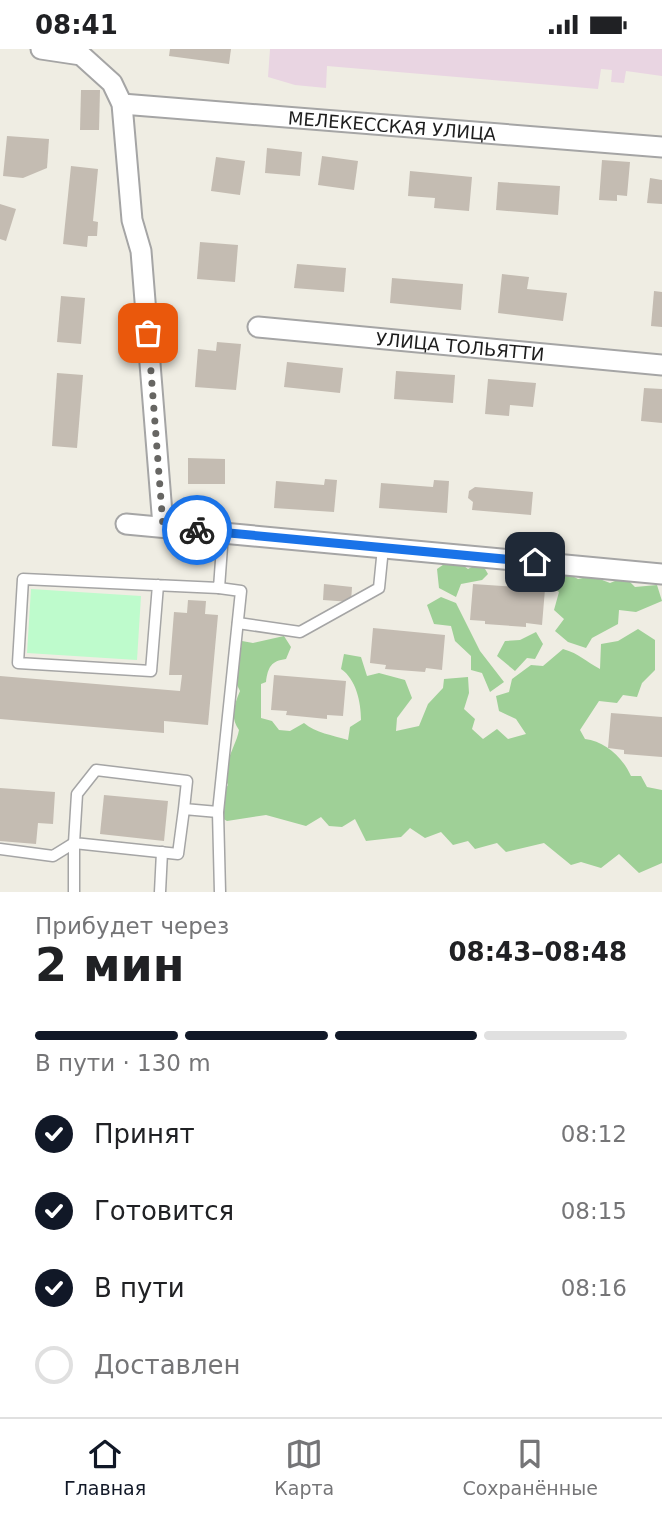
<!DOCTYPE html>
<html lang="ru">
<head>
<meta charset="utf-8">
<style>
	body { margin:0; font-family:"DejaVu Sans",sans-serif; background:#f2f2f2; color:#202124; height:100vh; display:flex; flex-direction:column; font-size:26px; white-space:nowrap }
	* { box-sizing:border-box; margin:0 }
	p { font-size:23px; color:#757577 }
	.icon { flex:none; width:38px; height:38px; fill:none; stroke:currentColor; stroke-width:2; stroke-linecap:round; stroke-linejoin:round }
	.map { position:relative; height:843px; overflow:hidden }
	.details { display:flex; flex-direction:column; background:#fff; flex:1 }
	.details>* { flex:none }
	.pin { position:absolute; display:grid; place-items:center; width:60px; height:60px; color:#fff; margin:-30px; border-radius:14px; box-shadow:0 4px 10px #0006 }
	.courier { position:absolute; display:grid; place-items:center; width:70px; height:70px; margin:-35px; border:5px solid #1a73e8; border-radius:50%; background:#fff; color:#222; box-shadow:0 2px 9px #0007 }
	.headline em { font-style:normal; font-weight:800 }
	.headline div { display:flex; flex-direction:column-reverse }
	.headline { display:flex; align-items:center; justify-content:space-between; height:119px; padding:0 35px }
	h1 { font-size:46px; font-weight:800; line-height:52px }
	.bar { display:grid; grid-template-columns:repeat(4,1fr); gap:10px 7px; align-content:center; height:84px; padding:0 35px }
	.bar i { height:9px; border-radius:5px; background:#e0e0e0 }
	.bar .active { background:#111827 }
	.bar p { grid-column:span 4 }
	ol { padding:0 35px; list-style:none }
	li { display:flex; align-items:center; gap:21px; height:77px }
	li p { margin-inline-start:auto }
	li .icon { padding:7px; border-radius:50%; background:#111827; color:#fff; stroke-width:4 }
	li:last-child { color:#757577 }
	li i { width:38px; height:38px; border:4px solid #e0e0e0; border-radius:50% }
	.status { display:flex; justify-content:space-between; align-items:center; height:49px; padding:0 35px; background:#fff; direction:ltr }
	.status svg { height:19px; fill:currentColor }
	.dock { display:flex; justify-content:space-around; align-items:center; height:98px; border-top:2px solid #e0e0e0; background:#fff; font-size:19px; color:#757577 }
	.dock a { display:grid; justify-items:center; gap:4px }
	.dock .active { color:#111827 }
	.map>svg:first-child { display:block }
</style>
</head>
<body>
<div class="status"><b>08:41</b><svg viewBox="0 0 49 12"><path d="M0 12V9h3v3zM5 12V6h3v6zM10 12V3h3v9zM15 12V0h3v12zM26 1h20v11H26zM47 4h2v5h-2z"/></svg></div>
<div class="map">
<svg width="662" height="843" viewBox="0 0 662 843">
	<rect width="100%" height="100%" fill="#efede3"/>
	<!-- industrial -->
	<path fill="#e9d5e2" d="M270,0H662V27L626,22L624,34L611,33L612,21L601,20L598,40L327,17L326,39L295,36L268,28Z"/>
	<!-- forest -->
	<g fill="#9fd097">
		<path d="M453,509L468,520L481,513L488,525L482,531L461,535L456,548L439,539L437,520Z"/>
		<path d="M563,522L578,530L592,527L610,534L625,528L635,538L657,536L662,552L636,563L619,561L618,575L592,589L586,599L568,593L555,582L564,570L554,561L559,543L541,529L549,523Z"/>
		<path d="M441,548L456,554L480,602L504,633L490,643L482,624L471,621V607L455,592L451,577L434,575L427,556Z"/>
		<path d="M638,580L655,591V621L642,634L637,648L623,646L617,654L599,652L580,681L585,690C605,692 623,709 631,727H641L647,738L662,741V814L639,824L619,805L601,819L581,813L571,816L544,794L506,803L497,794L475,800L468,792L453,796L441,783L425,789L410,779L401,788L366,792L355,770L342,778L329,777L321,768L306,777L266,766L227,772L220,768L222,746L228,736C220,718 236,698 239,681C230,669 234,656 240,642L236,634L242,592L253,594L284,587L291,598L286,610C271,612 268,618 266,633L261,635V669L272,672L279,681L290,682L304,674C316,684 332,686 348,691L350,678L361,671C361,653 356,630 341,620L344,605L361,608L367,627L379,624L405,631L412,649L397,669L396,682L419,677L428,655L443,639L444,630L468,628L469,644L464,660L475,670L472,680L483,690L497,680L508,690L526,685L516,670L499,662L496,647L509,643L512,630L531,616L543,617L563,600C580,605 585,612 600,620L601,595L618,592Z"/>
		<path d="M536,583L543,595L535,610L527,609L515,622L497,607L505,592L520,591Z"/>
	</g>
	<!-- park -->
	<path fill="#befbcc" d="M31,540L141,547L137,611L27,604Z"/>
	<!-- building -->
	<g fill="#c4bcb2">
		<path d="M170,0H231L229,15L169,7Z"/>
		<path d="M81,41H100L99,81H80Z"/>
		<path d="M7,87L49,90L47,119L23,129L3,127Z"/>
		<path d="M267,99L302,103L300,127L265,124Z"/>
		<path d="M322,107L358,112L354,141L318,136Z"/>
		<path d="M216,108L245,112L240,146L211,142Z"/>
		<path d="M602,111L630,113L627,147L617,146V152L599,151Z"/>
		<path d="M71,117L98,120L93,172L98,173L97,187H88L87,198L63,195Z"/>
		<path d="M410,122L472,128L469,162L434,159L435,149L408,147Z"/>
		<path d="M650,129L662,131V155L647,154Z"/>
		<path d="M498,133L560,137L558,166L496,161Z"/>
		<path d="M0,155L16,160L6,192L0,190Z"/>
		<path d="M200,193L238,196L235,233L197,230Z"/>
		<path d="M297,215L346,219L344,243L294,239Z"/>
		<path d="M502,225L529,228L527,240L567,244L563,272L498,264Z"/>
		<path d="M392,229L463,235L461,261L390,254Z"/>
		<path d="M654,242L662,243V278L651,277Z"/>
		<path d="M61,247L85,249L81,295L57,293Z"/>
		<path d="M217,293L241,295L236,341L195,338L198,300L216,302Z"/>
		<path d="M287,313L343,319L340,344L284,338Z"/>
		<path d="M396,322L455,326L453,354L394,350Z"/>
		<path d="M57,324L83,326L77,399L52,397Z"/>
		<path d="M488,330L536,334L533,358L510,356L509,367L485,365Z"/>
		<path d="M644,339L662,340V374L641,372Z"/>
		<path d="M188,409L225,410V435H188Z"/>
		<path d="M325,430L337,431L334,463L274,459L276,432L324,436Z"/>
		<path d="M434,431L449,432L447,464L379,459L381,434L433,438Z"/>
		<path d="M475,438L533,443L531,466L472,461L473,453L468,449L469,442Z"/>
		<path d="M324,535L352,538L351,553L323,551Z"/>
		<path d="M473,535L545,540L542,576L526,574V578L485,575V572L470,571Z"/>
		<path d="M188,551L206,552L205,565L218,566L208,676L164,672V684L0,670V627L180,642L182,626H169L174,563L187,564Z"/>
		<path d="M373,579L445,586L442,621L426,619L425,623L385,620L386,616L370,614Z"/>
		<path d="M274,626L346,632L343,667L327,666V670L286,666L287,662L271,661Z"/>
		<path d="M611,664L662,668V708L624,705V701L608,699Z"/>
		<path d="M0,739L55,743L53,775L38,774L36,795L0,792Z"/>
		<path d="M104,746L168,752L164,792L100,785Z"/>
	</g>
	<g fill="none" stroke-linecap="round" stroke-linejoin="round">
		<defs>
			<g id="service">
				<path d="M158,536L151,622L18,614L23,530L219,539L223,484"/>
				<path d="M219,539L241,542L218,763L220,843"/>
				<path d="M238,574L300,583L379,539L383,499"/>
				<path d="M184,760L178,805L74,794L77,745L96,721L187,732L184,760L218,763"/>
				<path d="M0,800L53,807L74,794V843"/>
				<path d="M160,843L162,803"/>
			</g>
			<g id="minor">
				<path d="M41,0L81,6L112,34L122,55L132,171L141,202L163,477"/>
				<path id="s1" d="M122,55L662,98"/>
				<path id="s2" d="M258,278L662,316"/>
				<path d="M126,475L662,525"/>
			</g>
		</defs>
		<!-- service casing -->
		<use href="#service" stroke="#a5a5a5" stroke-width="13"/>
		<!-- minor casing -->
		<use href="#minor" stroke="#a5a5a5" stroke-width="23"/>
		<!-- service -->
		<use href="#service" stroke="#fff" stroke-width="10"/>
		<!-- minor -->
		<use href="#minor" stroke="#fff" stroke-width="19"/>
	</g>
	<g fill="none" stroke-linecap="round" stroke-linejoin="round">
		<!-- done -->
		<path stroke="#676663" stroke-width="7" stroke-dasharray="0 12.6" d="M148,284L163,477L197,481"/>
		<!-- route -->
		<path stroke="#1a73e8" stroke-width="9" d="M197,481L535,513"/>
	</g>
	<g text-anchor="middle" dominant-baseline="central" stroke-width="5" stroke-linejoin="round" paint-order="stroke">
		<!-- street labels -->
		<g font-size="18" fill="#1e1e1e" stroke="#fff">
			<text stroke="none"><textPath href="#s1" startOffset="271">МЕЛЕКЕССКАЯ УЛИЦА</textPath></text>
			<text stroke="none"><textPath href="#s2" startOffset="203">УЛИЦА ТОЛЬЯТТИ</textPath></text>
		</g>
	</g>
</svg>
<div class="pin" style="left:148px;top:284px;background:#ea580c"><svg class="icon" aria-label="bag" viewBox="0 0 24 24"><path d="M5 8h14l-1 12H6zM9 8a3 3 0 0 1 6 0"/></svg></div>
<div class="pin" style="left:535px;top:513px;background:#1f2937"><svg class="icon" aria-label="home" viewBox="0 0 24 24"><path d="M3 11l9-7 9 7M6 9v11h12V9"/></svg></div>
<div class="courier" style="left:197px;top:481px"><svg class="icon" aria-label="bike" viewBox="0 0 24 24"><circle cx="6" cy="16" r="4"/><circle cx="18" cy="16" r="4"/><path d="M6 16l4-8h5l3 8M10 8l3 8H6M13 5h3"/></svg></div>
</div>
<section class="details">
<div class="headline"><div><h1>2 мин</h1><p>Прибудет через</p></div><em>08:43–08:48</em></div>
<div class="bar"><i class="active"></i><i class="active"></i><i class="active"></i><i></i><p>В пути · 130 m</p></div>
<ol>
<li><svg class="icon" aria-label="check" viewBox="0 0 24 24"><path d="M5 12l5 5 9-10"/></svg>Принят<p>08:12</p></li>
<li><svg class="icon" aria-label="check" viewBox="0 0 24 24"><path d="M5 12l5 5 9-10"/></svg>Готовится<p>08:15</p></li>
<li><svg class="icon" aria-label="check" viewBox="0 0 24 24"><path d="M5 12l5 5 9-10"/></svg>В пути<p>08:16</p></li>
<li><i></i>Доставлен</li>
</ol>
</section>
<nav class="dock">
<a class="active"><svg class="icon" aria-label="home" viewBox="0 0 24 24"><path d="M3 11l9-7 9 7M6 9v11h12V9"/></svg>Главная</a>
<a><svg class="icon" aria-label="map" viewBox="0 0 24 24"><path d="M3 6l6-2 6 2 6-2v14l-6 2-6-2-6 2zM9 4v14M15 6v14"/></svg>Карта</a>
<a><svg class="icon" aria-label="saved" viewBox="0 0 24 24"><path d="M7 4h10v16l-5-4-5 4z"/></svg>Сохранённые</a>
</nav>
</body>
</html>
